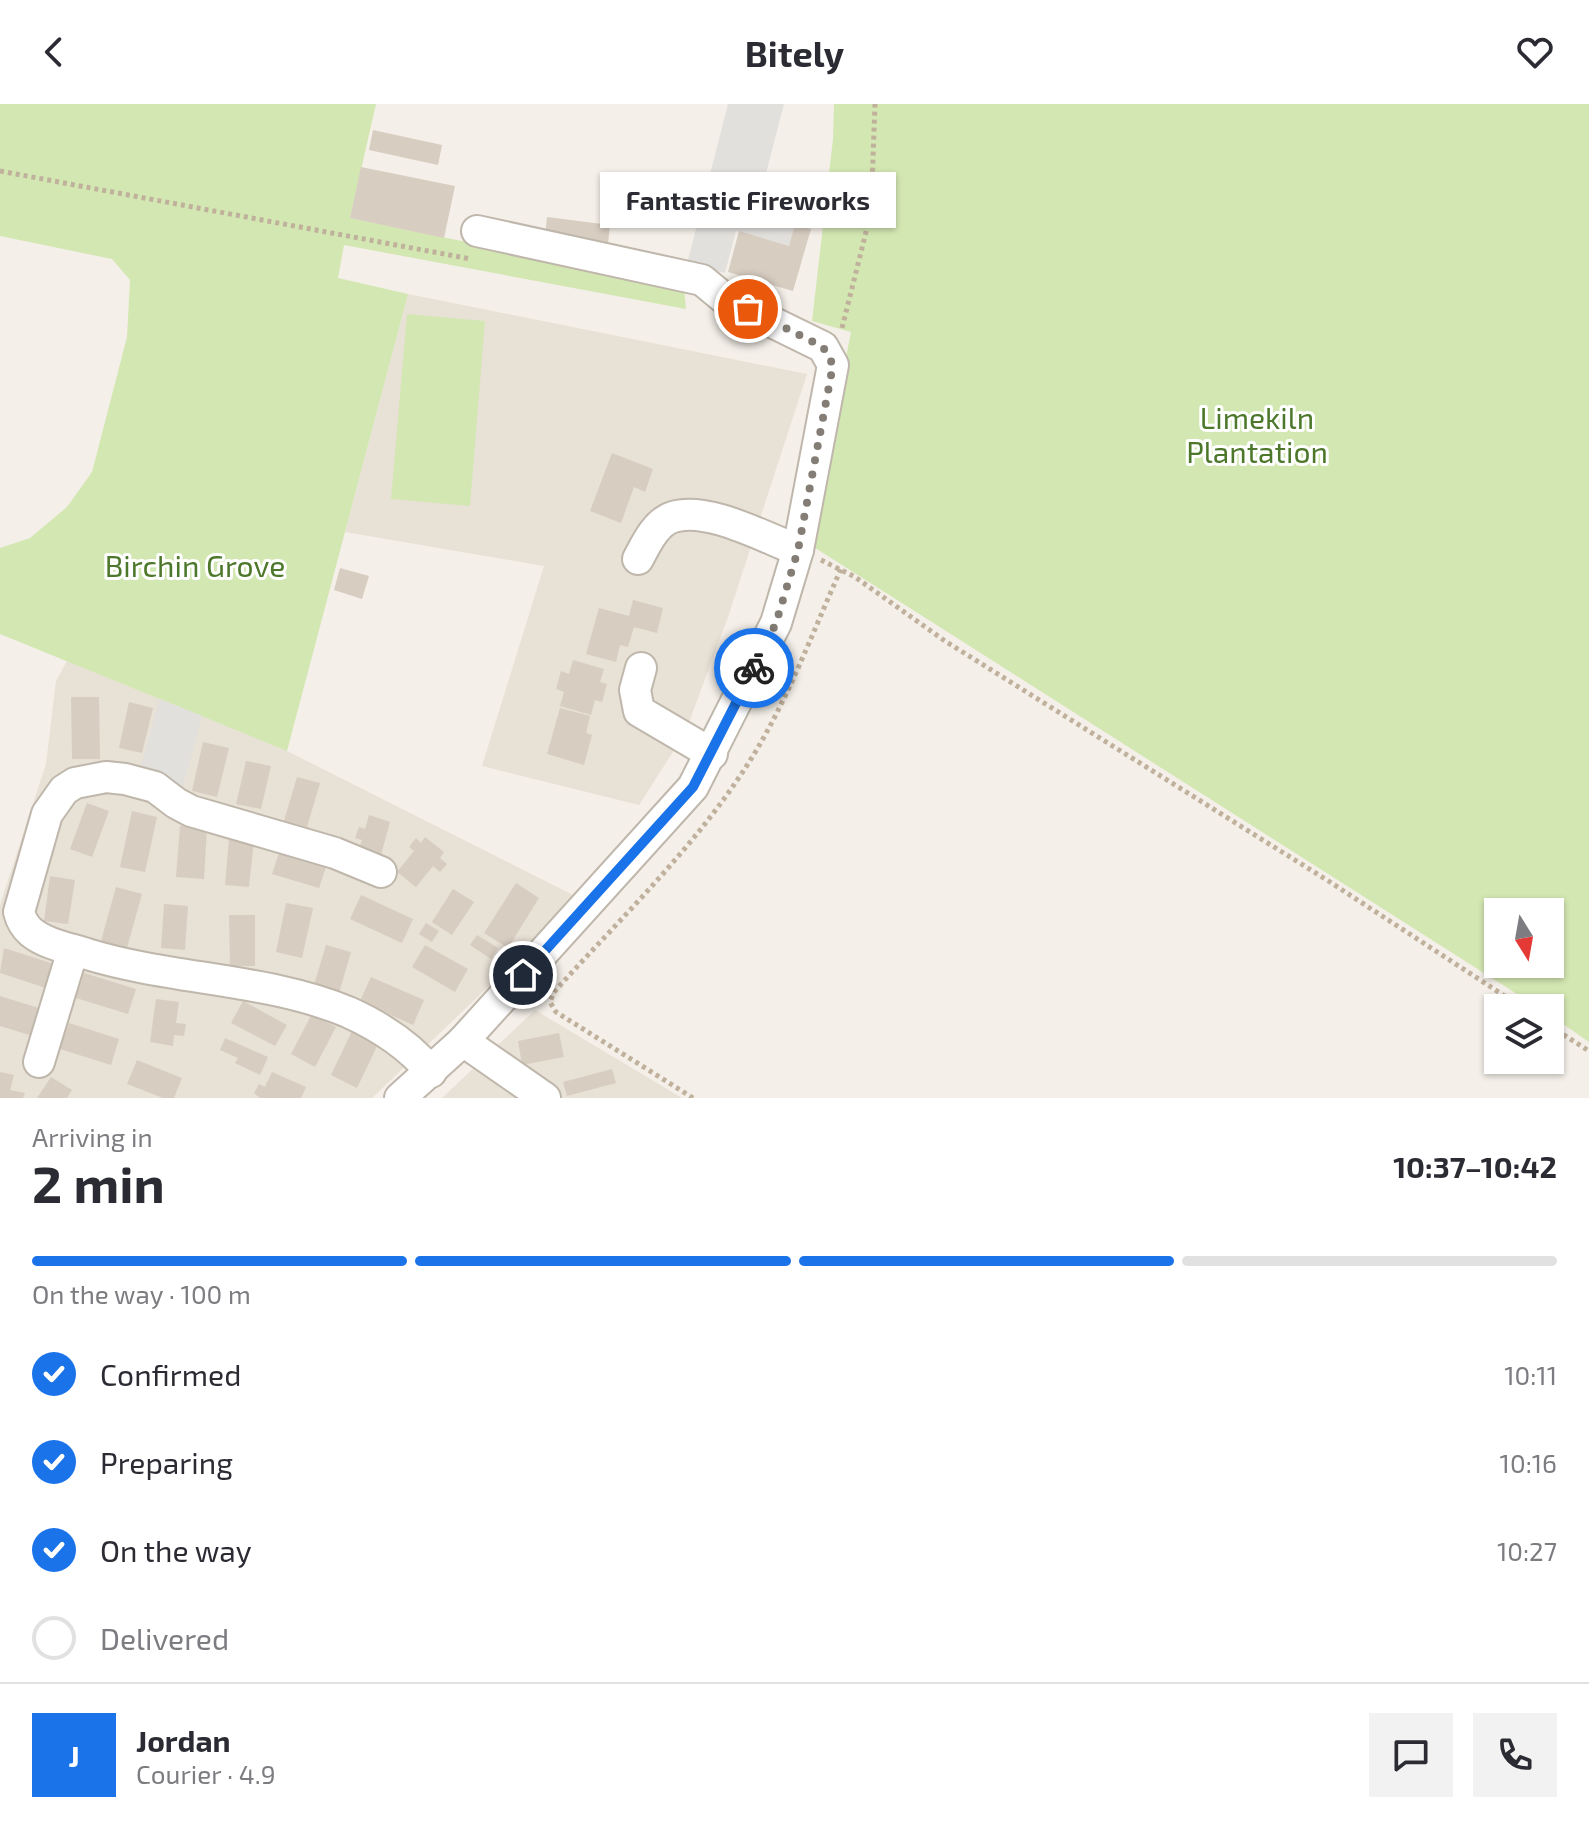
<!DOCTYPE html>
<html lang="en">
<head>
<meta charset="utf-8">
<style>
	body { margin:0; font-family:"Exo 2",sans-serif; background:#f2f2f3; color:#2b2b33; height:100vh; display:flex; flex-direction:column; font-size:30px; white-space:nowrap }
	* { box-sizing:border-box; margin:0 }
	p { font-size:26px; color:#7c7c81 }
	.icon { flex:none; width:44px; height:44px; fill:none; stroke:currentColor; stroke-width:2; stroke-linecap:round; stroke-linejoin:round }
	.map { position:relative; height:994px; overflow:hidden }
	.details { display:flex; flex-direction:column; background:#fff; flex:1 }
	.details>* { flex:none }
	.needle { width:52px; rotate:169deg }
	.controls { position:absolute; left:1484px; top:794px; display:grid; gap:16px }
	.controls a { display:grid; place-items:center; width:80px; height:80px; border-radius:0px; background:#fff; box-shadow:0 2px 6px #0004; font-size:40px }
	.pin { position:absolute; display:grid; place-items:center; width:68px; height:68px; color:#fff; margin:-34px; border:4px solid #fff; border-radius:50%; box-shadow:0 2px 8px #0007 }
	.courier { position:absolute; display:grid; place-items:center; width:80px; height:80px; margin:-40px; border:6px solid #1a73e8; border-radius:50%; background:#fff; color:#222; box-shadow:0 2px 10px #0007 }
	.bubble { position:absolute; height:56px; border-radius:0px; background:#fff; box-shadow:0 2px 6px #0004; font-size:26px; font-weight:700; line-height:56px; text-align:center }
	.headline em { font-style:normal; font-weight:700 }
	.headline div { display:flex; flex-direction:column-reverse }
	.headline { display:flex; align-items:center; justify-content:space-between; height:136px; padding:0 32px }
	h1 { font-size:52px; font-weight:700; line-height:60px }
	.bar { display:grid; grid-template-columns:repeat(4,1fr); gap:12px 8px; align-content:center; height:96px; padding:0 32px }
	.bar i { height:10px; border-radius:6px; background:#e1e1e2 }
	.bar .selected { background:#1a73e8 }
	.bar p { grid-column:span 4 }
	.line { display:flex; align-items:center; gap:20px; padding:0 32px; border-top:2px solid #e1e1e2 }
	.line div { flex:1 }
	.round { display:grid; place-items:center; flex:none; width:84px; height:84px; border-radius:0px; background:#f2f2f3 }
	ol { padding:0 32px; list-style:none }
	li { display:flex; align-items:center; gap:24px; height:88px }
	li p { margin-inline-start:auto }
	li .icon { padding:8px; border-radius:50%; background:#1a73e8; color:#fff; stroke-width:4 }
	li:last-child { color:#7c7c81 }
	li i { width:44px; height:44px; border:4px solid #e1e1e2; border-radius:50% }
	header { display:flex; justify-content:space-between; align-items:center; height:104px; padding:0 32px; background:#fff; font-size:36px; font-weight:700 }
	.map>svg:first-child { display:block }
</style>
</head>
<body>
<header><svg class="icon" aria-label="back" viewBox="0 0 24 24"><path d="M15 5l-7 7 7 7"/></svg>Bitely<svg class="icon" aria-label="heart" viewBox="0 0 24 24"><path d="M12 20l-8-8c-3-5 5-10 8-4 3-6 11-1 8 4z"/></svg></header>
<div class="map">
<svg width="1589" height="994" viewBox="0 0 1589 994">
	<rect width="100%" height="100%" fill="#f4efe8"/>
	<!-- residential -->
	<g fill="#e8e1d6">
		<path d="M408,190L807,270L728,513L685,629L639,701L482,662L544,462L345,428Z"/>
		<path d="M67,557L287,647L575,792L490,881L372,994H0V801L46,660L56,577Z"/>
		<path d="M535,906L682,994H442Z"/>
	</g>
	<!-- green -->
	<g fill="#d3e7b2" fill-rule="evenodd">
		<path d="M0,0H376L350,114L684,183L686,205L344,141L338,174L408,190L287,647L0,530V444L30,434L67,403L92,368L127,233L130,176L112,155L0,132Z"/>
		<path d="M834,0H1589V938L1550,911V904H1539L809,440L851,228L812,217L833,35ZM1498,808H1550V860H1498Z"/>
		<path d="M407,210L485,217L470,402L391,395Z"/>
	</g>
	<!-- parking -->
	<g fill="#e2e0dd">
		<path d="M728,0H784L763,81L818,95L811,125L795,121L789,142L736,127L725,169L687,160Z"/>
		<path d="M160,595L202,612L180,693L138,672Z"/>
	</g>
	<!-- building -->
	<g fill="#d8cdc1">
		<path d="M373,26L442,41L438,61L369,46Z"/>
		<path d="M361,63L455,82L444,134L350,114Z"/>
		<path d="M547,113L610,121L608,140L545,132Z"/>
		<path d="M795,120L811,125L793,187L728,168L739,127L789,142Z"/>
		<path d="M612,349L653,365L645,388L634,383L621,419L590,407Z"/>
		<path d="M340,464L369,472L362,495L334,486Z"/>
		<path d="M633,496L663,504L657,529L634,523L628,543L620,541L616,558L586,550L599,504L629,512Z"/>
		<path d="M573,556L604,565L600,578L607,580L602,598L595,596L591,611L560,602L564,588L556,585L561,567L569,570Z"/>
		<path d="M71,593H99L100,655H72Z"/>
		<path d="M129,598L153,604L142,649L119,644Z"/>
		<path d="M560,604L590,612L586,629L592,631L584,661L547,650Z"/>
		<path d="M203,638L229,644L217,693L192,687Z"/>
		<path d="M246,657L271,662L261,705L236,700Z"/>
		<path d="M297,673L320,679L307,723L284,717Z"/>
		<path d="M87,699L109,707L92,753L70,745Z"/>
		<path d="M132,707L157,713L145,768L120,763Z"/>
		<path d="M369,711L390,718L381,751L359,745L362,736L355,734L359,723L365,725Z"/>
		<path d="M180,722L207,724L204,775L176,773Z"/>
		<path d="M425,733L444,748L440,754L447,760L440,768L433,762L416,783L397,768L414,747L409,743L416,734L421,739Z"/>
		<path d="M229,734L254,736L249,783L225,781Z"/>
		<path d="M280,746L327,760L319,784L272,770Z"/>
		<path d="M50,772L75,776L68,820L44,817Z"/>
		<path d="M516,779L539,794L508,844L484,829Z"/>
		<path d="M116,783L142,790L127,844L101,837Z"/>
		<path d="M453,785L474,798L452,831L432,818Z"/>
		<path d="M361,791L413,815L402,839L350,815Z"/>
		<path d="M286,799L313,804L302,854L276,848Z"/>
		<path d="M164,800L188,802L185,846L161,844Z"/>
		<path d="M229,811H255V862H230Z"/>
		<path d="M426,819L439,827L432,838L419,830Z"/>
		<path d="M477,831L498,844L491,855L470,841Z"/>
		<path d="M326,841L351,848L339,889L314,881Z"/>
		<path d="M425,841L468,865L455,888L412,863Z"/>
		<path d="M4,844L57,861L49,885L0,869Z"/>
		<path d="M84,869L136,885L128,910L76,894Z"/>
		<path d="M371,873L424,896L413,921L360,897Z"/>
		<path d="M0,892L45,906L36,933L0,922Z"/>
		<path d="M156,895L179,898L176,919L186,920L184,932L174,931L173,942L150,938Z"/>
		<path d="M243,897L287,921L275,942L231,919Z"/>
		<path d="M312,910L336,923L315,963L291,950Z"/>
		<path d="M69,919L119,935L111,961L60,945Z"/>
		<path d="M353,925L379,938L357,984L331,971Z"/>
		<path d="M559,929L564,953L522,961L518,937Z"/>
		<path d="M225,934L268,953L260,971L235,959L238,954L220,946Z"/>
		<path d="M137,956L182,974L174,994H163L127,980Z"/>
		<path d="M612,965L616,979L567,992L563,978Z"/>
		<path d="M0,968L14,971L10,986L25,989L23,994H0Z"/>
		<path d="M272,968L306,983L301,994H260L254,989L259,980L265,983Z"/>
		<path d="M51,973L72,986L67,994H37Z"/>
	</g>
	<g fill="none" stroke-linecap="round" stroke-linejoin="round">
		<defs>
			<g id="minor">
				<path d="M638,455C646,440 656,418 673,413C708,402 765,434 798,446"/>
				<path d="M641,564L635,586L639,607L712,650"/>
				<path d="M381,768L335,749L191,707L176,699L155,683L125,675L106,673L75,679L64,686L47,710L19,808C21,816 24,822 31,828C47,841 69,844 87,850C172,876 266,874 348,908C379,922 410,942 431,968"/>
				<path d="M463,937L545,994"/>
				<path d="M39,958L73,846"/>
				<path d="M400,994L463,937L693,683L776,519L798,446L833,261L823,243L725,195L702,176L477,127"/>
			</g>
		</defs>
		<!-- minor casing -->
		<use href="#minor" stroke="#bfb7ab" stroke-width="34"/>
		<!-- path -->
		<g stroke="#c0b19d" stroke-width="5" stroke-dasharray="4 4" stroke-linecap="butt">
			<path d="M0,67L471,155"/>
			<path d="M842,224L871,108L875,0"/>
			<path d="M821,456L855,473L945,537L1330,778L1523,904"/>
			<path d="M1550,922L1589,947"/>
			<path d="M693,994L556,908L550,898L554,888C617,818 687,751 740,672C783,609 810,534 841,465"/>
		</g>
		<!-- minor -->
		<use href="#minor" stroke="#fff" stroke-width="30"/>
	</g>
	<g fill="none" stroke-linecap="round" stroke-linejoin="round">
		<!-- done -->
		<path stroke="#847d75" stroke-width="8" stroke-dasharray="0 14.4" d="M748,205L823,243L833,261L798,446L776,519L754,564"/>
		<!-- route -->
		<path stroke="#1a73e8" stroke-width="10" d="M523,871L693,683L754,564"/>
	</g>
	<g text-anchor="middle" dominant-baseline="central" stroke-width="6" stroke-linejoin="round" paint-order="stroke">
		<!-- park labels -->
		<g font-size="30" fill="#4d782b" stroke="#fff">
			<text x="1257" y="313">Limekiln<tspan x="1257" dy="34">Plantation</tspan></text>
			<text x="195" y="461">Birchin Grove</text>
		</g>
	</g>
</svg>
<div class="controls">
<a><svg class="needle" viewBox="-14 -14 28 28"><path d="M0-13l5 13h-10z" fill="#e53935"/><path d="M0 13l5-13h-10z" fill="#7c7c81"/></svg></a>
<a><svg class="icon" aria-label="layers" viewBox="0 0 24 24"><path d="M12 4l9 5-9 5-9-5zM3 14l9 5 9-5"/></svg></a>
</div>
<div class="pin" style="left:748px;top:205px;background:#ea580c"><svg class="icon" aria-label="bag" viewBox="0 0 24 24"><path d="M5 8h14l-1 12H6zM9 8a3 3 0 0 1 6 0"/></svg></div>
<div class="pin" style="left:523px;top:871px;background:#1f2937"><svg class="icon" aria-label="home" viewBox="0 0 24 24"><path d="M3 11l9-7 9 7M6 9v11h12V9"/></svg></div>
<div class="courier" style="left:754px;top:564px"><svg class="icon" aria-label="bike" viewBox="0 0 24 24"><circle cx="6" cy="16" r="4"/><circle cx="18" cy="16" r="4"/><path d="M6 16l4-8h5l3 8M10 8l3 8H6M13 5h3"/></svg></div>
<div class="bubble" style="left:600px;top:68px;width:296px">Fantastic Fireworks</div>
</div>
<section class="details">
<div class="headline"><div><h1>2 min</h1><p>Arriving in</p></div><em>10:37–10:42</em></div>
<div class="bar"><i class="selected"></i><i class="selected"></i><i class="selected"></i><i></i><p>On the way · 100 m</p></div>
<ol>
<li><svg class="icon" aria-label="check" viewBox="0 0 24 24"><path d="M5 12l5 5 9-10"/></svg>Confirmed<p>10:11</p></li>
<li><svg class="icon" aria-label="check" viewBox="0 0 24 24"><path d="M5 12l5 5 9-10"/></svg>Preparing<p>10:16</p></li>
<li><svg class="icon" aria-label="check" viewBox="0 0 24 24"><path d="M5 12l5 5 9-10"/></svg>On the way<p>10:27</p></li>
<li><i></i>Delivered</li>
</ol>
<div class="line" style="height:144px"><b class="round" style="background:#1a73e8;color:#fff">J</b><div><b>Jordan</b><p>Courier · 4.9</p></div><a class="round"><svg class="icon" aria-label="chat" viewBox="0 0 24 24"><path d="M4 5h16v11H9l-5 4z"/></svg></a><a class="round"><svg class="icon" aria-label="phone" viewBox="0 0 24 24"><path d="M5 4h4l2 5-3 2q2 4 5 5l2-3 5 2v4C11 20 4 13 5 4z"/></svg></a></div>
</section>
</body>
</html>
